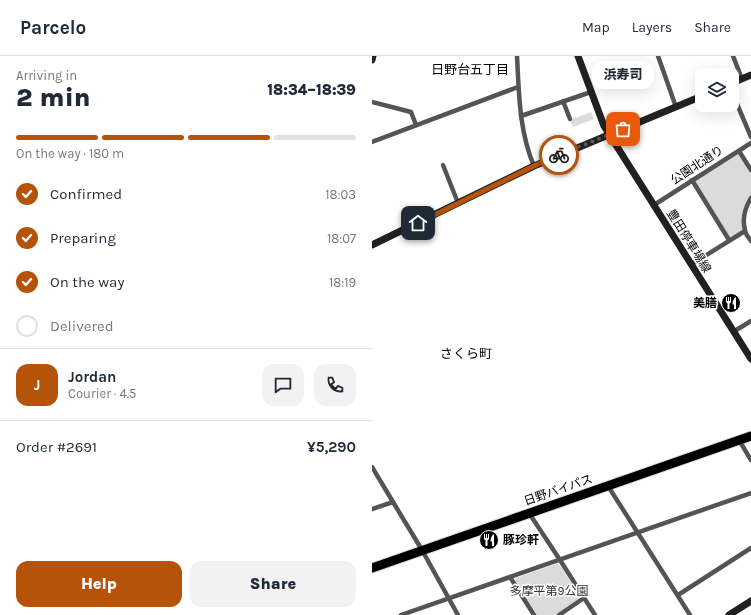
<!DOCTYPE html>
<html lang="en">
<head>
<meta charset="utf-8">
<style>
	body { margin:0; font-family:Karla,"Noto Sans JP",sans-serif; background:#f2f2f3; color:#1f2937; height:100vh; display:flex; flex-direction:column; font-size:15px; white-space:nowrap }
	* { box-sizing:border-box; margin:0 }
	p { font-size:13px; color:#747a83 }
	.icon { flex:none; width:22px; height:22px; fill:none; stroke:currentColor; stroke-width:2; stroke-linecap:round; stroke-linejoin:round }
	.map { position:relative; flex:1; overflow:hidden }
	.panel { display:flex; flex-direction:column; background:#fff; width:372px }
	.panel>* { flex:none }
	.tools { position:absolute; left:323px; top:12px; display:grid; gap:8px }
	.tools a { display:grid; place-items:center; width:44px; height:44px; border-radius:8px; background:#fff; box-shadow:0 4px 16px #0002; font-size:20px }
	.pin { position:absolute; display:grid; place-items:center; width:34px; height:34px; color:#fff; margin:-17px; border-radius:8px; box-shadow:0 2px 6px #0006 }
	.courier { position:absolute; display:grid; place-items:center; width:40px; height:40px; margin:-20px; border:3px solid #b45309; border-radius:50%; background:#fff; color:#222; box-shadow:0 1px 5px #0007 }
	.bubble { position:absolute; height:28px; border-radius:12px; background:#fff; box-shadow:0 4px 16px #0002; font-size:13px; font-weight:800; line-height:28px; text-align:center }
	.summary em { font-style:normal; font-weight:800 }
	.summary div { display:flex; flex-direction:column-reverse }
	.summary { display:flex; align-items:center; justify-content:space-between; height:68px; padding:0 16px }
	h1 { font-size:26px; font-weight:800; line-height:30px }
	.bar { display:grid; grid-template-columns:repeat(4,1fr); gap:6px 4px; align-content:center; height:48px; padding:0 16px }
	.bar i { height:5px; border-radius:3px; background:#e0e1e3 }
	.bar .current { background:#b45309 }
	.bar p { grid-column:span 4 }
	.line { display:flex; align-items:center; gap:10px; padding:0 16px; border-top:1px solid #e0e1e3 }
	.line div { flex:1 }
	.round { display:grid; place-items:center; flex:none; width:42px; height:42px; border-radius:12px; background:#f2f2f3 }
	ol { padding:0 16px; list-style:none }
	li { display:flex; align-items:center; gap:12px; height:44px }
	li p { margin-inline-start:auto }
	li .icon { padding:4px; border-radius:50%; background:#b45309; color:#fff; stroke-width:4 }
	li:last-child { color:#747a83 }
	li i { width:22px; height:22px; border:2px solid #e0e1e3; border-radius:50% }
	.button { display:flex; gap:8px; margin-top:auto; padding:8px 16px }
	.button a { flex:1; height:46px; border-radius:12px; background:#b45309; color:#fff; font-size:16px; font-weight:800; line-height:46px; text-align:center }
	.button a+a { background:#f2f2f3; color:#1f2937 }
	header { display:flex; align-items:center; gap:24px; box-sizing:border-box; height:56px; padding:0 20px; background:#fff; border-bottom:1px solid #e0e1e3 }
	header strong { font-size:19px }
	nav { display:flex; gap:22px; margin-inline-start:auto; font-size:14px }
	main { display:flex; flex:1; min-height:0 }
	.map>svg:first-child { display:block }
</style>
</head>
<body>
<header>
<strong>Parcelo</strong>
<nav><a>Map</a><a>Layers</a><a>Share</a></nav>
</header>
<main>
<section class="panel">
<div class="summary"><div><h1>2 min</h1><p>Arriving in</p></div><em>18:34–18:39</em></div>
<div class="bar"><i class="current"></i><i class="current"></i><i class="current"></i><i></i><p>On the way · 180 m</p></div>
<ol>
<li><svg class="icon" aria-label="check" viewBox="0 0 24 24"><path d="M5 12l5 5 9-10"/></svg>Confirmed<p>18:03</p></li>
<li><svg class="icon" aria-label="check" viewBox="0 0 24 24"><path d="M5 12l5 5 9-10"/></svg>Preparing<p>18:07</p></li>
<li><svg class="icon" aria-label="check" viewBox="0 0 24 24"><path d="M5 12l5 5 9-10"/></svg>On the way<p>18:19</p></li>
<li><i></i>Delivered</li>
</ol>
<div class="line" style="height:72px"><b class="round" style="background:#b45309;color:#fff">J</b><div><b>Jordan</b><p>Courier · 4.5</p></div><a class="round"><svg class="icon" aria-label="chat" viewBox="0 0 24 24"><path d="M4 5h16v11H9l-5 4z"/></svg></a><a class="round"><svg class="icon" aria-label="phone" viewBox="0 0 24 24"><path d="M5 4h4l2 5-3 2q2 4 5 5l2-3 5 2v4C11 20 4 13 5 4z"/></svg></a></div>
<div class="line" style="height:52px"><div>Order #2691</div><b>¥5,290</b></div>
<div class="button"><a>Help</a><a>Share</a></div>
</section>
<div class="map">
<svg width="379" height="559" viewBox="0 0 379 559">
	<rect width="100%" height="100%" fill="#fff"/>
	<!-- green -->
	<g fill="#dbdbdb">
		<path d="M219,56L222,63L201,71L198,64Z"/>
		<path d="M367,95L379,114V142L374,150L373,175L357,184L320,124Z"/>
		<path d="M184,508L188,509L208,541L207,544L183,559H165L143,524L144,522Z"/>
	</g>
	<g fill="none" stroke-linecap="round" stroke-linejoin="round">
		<defs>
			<path id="highway" d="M0,512L379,380"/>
		</defs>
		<!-- highway casing -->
		<use href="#highway" stroke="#dbdbdb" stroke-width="11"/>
		<!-- street -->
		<g stroke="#545454" stroke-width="4.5">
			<path d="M145,0C147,37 147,75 162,110"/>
			<path d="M286,0L304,51"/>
			<path d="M361,0L370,23"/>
			<path d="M360,36L379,81"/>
			<path d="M191,45L198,63"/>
			<path d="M0,46L39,56L44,69"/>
			<path d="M149,60L219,36"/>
			<path d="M0,86L146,31"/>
			<path d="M367,95L379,114"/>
			<path d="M71,109L86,147"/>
			<path d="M320,124L357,184"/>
			<path d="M379,142C373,152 370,163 373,174C373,178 377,182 379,185"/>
			<path d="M282,149L379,87"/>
			<path d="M320,208L373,175"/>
			<path d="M361,276L379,265"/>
			<path d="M367,384L379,404"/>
			<path d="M0,411L21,446L50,494L86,559"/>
			<path d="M236,430L318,559"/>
			<path d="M0,453L21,446"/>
			<path d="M157,457L188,504L223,559"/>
			<path d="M138,521L162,559"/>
			<path d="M306,539L379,492"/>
			<path d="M29,559L379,437"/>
			<path d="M187,559L212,542"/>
		</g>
		<!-- secondary -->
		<g stroke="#212121" stroke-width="7">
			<path d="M206,0L232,70L379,303"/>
			<path d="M0,4L1,0"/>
			<path d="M360,27L379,19"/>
			<path d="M0,189L162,110L330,40"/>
			<path d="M357,559L379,545"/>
		</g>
		<!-- highway -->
		<use href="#highway" stroke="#000" stroke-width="9"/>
	</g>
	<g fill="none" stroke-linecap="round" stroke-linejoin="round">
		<!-- done -->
		<path stroke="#595959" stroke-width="4" stroke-dasharray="0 7.2" d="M187,99L251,73"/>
		<!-- route -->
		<path stroke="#b45309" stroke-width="5" d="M46,167L162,110L187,99"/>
	</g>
	<!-- icons -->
	<defs>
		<symbol id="restaurant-disc" viewBox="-11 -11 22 22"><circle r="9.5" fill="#000" stroke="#fff"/><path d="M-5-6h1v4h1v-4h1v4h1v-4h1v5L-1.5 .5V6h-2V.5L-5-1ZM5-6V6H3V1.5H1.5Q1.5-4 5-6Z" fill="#fff"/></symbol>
	</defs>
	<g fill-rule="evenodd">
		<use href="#restaurant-disc" x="348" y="236" width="22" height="22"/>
		<use href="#restaurant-disc" x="106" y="473" width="22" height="22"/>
	</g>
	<g text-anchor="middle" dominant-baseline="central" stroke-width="3" stroke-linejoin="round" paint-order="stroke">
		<!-- street labels -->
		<g font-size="12" fill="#000" stroke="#fff">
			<text transform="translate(325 109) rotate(-33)">公園北通り</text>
			<text transform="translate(317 185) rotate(58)">豊田停車場線</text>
			<text transform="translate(186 434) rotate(-19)">日野バイパス</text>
		</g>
		<!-- poi labels -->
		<g font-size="12" font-weight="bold" fill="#000" stroke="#fff" text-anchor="end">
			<text x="345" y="247">美膳</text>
			<text x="131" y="484" text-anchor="start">豚珍軒</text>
		</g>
		<!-- park labels -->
		<g font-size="12" fill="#323232" stroke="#fff">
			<text x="177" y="535">多摩平第9公園</text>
		</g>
		<!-- neighbourhood labels -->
		<g font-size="13" fill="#000" stroke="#fff">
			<text x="98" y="13">日野台五丁目</text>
			<text x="94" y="297">さくら町</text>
		</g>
	</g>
</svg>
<div class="tools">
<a><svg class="icon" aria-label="layers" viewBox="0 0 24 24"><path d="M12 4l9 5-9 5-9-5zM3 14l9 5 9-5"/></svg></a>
</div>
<div class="pin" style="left:251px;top:73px;background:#ea580c"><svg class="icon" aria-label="bag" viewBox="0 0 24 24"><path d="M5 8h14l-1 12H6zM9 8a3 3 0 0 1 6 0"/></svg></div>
<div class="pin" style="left:46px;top:167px;background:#1f2937"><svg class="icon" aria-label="home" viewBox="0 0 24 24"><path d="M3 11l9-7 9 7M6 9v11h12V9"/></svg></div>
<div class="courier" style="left:187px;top:99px"><svg class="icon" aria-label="bike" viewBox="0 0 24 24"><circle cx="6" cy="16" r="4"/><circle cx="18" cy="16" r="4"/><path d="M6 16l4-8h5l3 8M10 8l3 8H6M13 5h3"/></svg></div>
<div class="bubble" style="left:220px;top:5px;width:62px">浜寿司</div>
</div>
</main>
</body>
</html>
